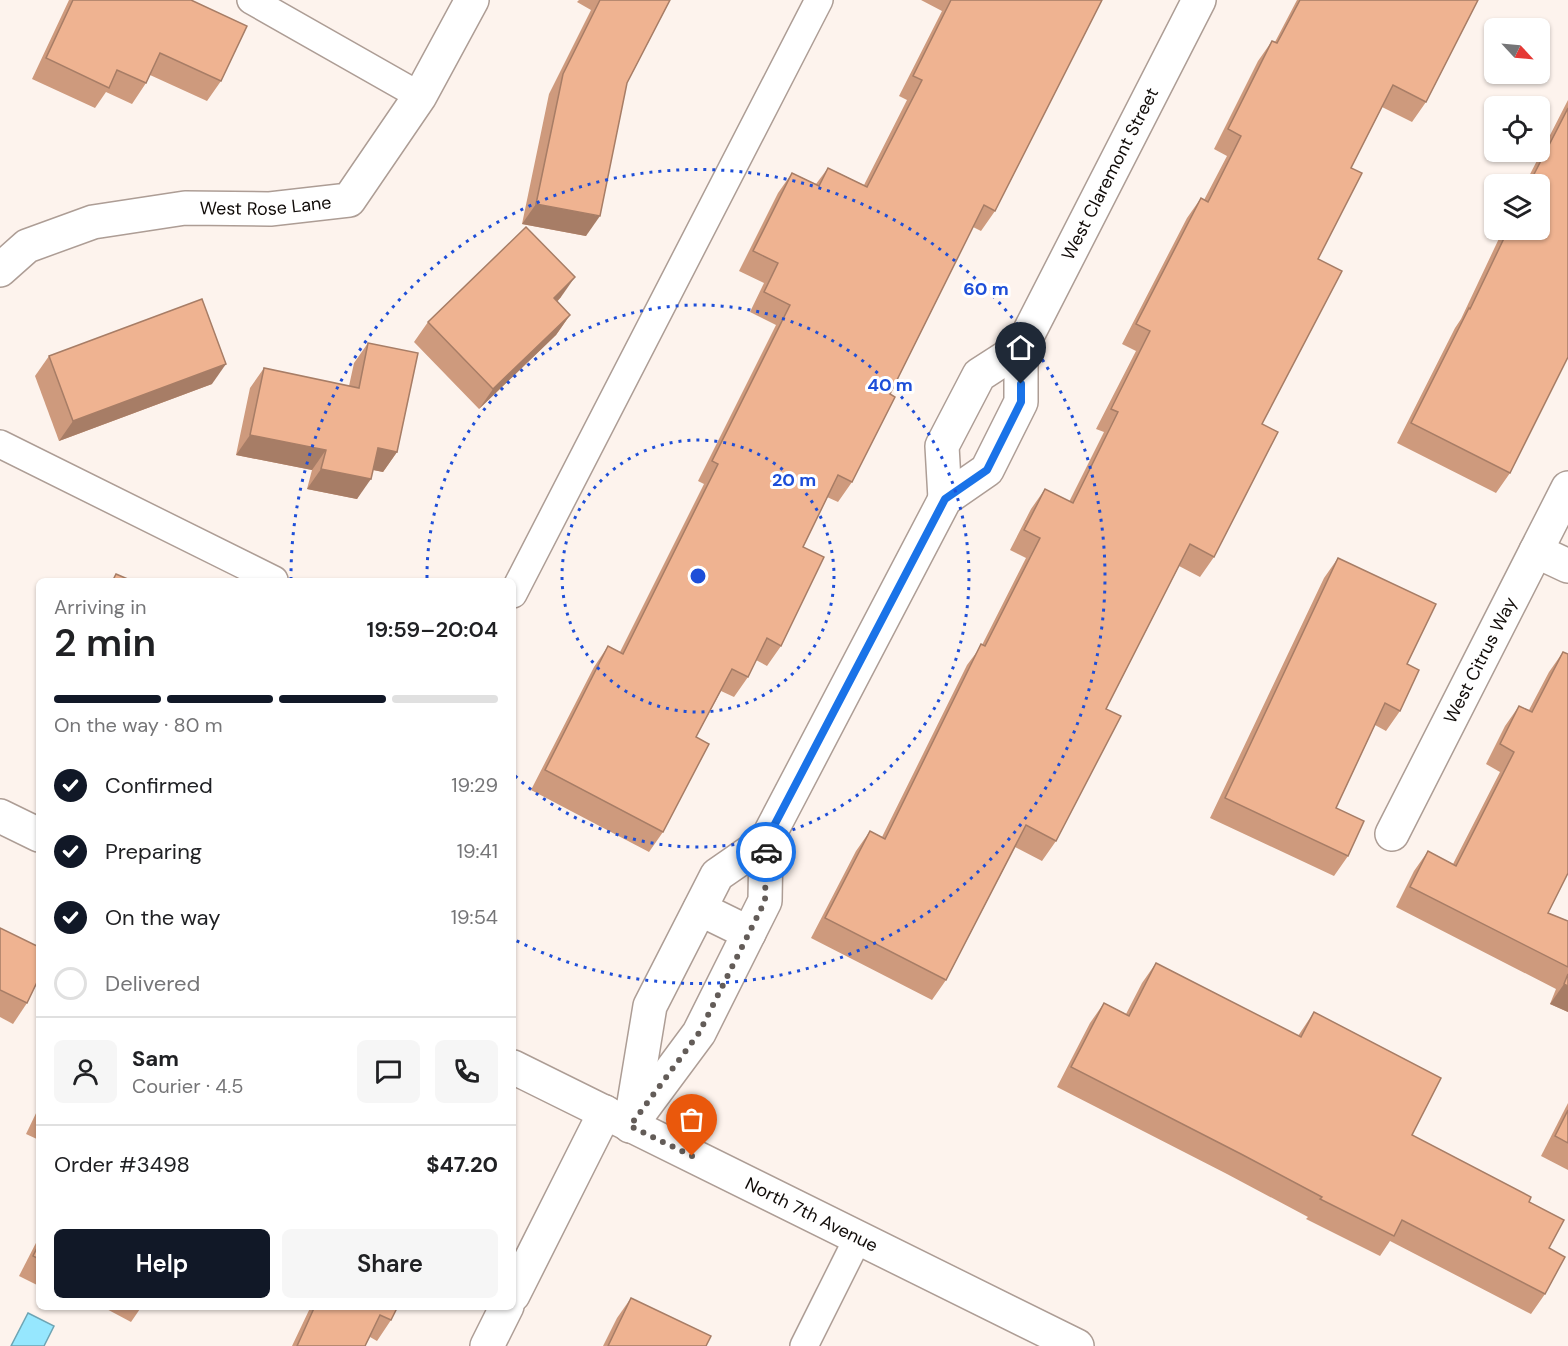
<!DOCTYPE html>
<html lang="en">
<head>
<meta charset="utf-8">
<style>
	body { margin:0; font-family:"DM Sans",sans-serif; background:#f6f6f6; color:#202124; height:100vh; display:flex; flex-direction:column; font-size:22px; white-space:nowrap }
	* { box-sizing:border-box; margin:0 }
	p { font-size:20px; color:#757577 }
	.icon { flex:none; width:33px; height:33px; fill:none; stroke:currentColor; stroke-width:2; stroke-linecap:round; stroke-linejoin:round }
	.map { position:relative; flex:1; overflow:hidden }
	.side { position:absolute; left:36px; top:578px; width:480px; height:732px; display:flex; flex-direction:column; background:#fff; border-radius:9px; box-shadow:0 2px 4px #0004 }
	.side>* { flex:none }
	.needle { width:39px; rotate:116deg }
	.fabs { position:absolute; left:1484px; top:18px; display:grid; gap:12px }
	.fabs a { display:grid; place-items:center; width:66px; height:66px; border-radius:9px; background:#fff; box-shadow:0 2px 4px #0004; font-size:30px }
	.pin { position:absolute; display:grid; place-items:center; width:51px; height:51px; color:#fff; margin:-62px -26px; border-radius:50% 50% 50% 0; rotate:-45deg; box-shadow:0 0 6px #0007 }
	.pin .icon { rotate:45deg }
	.courier { position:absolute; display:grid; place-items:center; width:60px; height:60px; margin:-30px; border:4px solid #1a73e8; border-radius:50%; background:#fff; color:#222; box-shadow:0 2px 8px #0007 }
	.headline em { font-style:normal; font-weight:600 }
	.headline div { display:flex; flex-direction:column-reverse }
	.headline { display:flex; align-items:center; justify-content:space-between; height:102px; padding:0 18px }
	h1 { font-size:39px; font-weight:600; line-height:45px }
	.bar { display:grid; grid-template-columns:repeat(4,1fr); gap:9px 6px; align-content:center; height:72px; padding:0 18px }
	.bar i { height:8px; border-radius:4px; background:#e0e0e0 }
	.bar .active { background:#111827 }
	.bar p { grid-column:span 4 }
	.line { display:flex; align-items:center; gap:15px; padding:0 18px; border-top:2px solid #e0e0e0 }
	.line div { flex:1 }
	.round { display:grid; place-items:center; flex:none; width:63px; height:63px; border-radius:9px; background:#f6f6f6 }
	ol { padding:0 18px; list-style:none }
	li { display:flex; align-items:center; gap:18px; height:66px }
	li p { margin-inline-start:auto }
	li .icon { padding:6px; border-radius:50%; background:#111827; color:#fff; stroke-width:4 }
	li:last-child { color:#757577 }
	li i { width:33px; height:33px; border:3px solid #e0e0e0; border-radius:50% }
	.primary-button { display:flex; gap:12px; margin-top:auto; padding:12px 18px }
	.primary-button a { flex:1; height:69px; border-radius:9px; background:#111827; color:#fff; font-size:24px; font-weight:600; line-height:69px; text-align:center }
	.primary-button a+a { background:#f6f6f6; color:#202124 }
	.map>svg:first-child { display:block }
</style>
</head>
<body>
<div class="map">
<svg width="1568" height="1346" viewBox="0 0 1568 1346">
	<rect width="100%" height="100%" fill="#fdf3ed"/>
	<!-- water -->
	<path fill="#96e7fe" stroke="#6ea5b4" stroke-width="1.5" d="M28,1313L54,1326L44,1346H11Z"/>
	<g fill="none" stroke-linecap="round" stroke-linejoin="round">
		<defs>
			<g id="lane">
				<path d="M251,0L420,96"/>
				<path d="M0,444L274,580"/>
				<path d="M513,594L819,0"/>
				<path d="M804,1346L858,1238"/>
			</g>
			<g id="street">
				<path id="s1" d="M0,270L27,246L93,222L185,208L270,209L349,200L420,96L472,0"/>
				<path d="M945,499L942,446L979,375L1021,348"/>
				<path d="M1536,551L1568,566"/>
				<path id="s2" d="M1392,834L1568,488"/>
				<path d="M700,909L749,933"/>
				<path d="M631,1121L650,1006L717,875L766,841"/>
				<path id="s3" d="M630,1126L699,1033L765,901L766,841L945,499L987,470L1021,402V348L1199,0"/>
				<path d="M513,1295L605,1112"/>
				<path d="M487,1346L507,1306"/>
			</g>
			<g id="secondary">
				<path d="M0,816L39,835"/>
				<path id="s4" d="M513,1067L1077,1346"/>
			</g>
		</defs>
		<!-- lane casing -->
		<use href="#lane" stroke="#ad9d95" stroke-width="30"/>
		<!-- street casing -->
		<use href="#street" stroke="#ad9d95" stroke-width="36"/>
		<!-- secondary casing -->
		<use href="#secondary" stroke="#ad9d95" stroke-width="36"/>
		<!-- lane -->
		<use href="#lane" stroke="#fff" stroke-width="27"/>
		<!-- street -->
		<use href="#street" stroke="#fff" stroke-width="33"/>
		<!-- secondary -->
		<use href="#secondary" stroke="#fff" stroke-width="33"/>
	</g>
	<!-- wall -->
	<g fill="#ce9a7d">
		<path d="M69,0H191L221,81L207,101L150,75L146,83L132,104L106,92L95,108L32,79Z"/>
		<path d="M579,0H670L627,83L586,236L522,224L549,94L591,10L577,2Z"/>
		<path d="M921,0H1102L995,211L981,231L973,227L890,394L852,482L838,502L827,497L803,547L781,646L767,666L756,660L748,677L734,697L721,691L696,737L663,832L649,852L531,790L594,667L608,646L620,652L704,484L698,481L776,325L750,312L764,283L739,271L778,193L792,173L816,184L828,168L864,185L907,100L899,96L942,11Z"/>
		<path d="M1297,0H1478L1426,102L1412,122L1382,107L1351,168L1318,259L1262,424L1214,557L1200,577L1179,566L1106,709L1056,841L1042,861L1015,847L946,980L932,1000L811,938L856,851L870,831L882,837L967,665L982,645L1026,558L1010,550L1031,509L1045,489L1069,502L1104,432L1096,429L1136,351L1122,344L1187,218L1201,198L1204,200L1227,156L1214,149L1258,61L1272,41L1275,42Z"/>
		<path d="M1568,100V357L1510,473L1496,493L1397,443L1455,328L1461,319L1503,230H1539V184H1525Z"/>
		<path d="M561,297L557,302L570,315L556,335L479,409L414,342L428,322Z"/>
		<path d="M368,343L397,452L383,472L373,470L357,499L307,489L312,470L236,455L250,388L264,368L349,386L354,363Z"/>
		<path d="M49,356L212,384L59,441L35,376Z"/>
		<path d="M1338,558L1407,664L1400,711L1386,731L1375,725L1336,808L1348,856L1334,876L1210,818L1324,578Z"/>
		<path d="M1563,652L1548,913L1568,921V1012L1550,1004L1556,989L1396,907L1414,871L1428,851L1453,864L1500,772L1486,764L1505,726L1519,706L1529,710L1549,672Z"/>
		<path d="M0,928L27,1003L13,1024L0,1017Z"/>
		<path d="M1156,963L1298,1036L1314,1012L1412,1135L1529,1202L1549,1248L1545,1294L1531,1314L1390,1241L1380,1256L1306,1219L1308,1217L1227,1174L1057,1087L1090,1023L1104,1003L1126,1014L1142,983Z"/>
		<path d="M1568,1103V1170L1541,1156Z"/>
		<path d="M39,1107V1140L26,1134Z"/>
		<path d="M39,1237V1286L19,1276Z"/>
		<path d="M631,1298L706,1346H603L617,1318Z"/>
		<path d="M101,1306H142L131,1322Z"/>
		<path d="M311,1306H398L391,1320L377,1341L370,1337L365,1346H292Z"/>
	</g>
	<!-- shaded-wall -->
	<g fill="#a77d66">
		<path d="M536,204L600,216L586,236L522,224Z"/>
		<path d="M575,277L561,297L540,319L554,298Z"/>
		<path d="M570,315L556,335L479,409L493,389Z"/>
		<path d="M226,364L212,384L59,441L73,421Z"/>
		<path d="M250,435L326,450L312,470L236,455Z"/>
		<path d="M378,448L397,452L383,472L364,468Z"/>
		<path d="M321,469L371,479L357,499L307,489Z"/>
		<path d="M1564,984L1568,986V1012L1550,1004Z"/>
	</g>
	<!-- building -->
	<g fill="#efb391" stroke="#a77d66" stroke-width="1.5">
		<path d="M73,0H191L247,26L221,81L160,53L146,83L117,70L109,88L46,58Z"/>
		<path d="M600,0H670L627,83L600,216L536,204L563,74Z"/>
		<path d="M951,0H1102L995,211L984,205L890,394L895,397L852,482L838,475L803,547L824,557L781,646L767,638L748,677L732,669L696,737L709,744L663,832L545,770L608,646L623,654L718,464L712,461L790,305L764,292L778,263L753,251L792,173L819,186L828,168L867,187L922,80L913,76Z"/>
		<path d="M1300,0H1478L1426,102L1393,85L1351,168L1362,173L1318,259L1342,271L1262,424L1278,432L1214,557L1190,544L1106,709L1121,716L1056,841L1026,825L946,980L825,918L870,831L885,839L981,644L985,646L1040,538L1024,530L1045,489L1073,503L1118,412L1111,409L1150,331L1136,324L1201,198L1208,202L1241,136L1228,129L1272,41L1277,43Z"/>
		<path d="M1568,108V357L1510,473L1411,423L1469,308L1470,309L1508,230H1539V184H1529Z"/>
		<path d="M526,227L575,277L554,298L570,315L493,389L428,322Z"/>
		<path d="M202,299L226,364L73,421L49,356Z"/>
		<path d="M368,343L418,353L397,452L378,448L371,479L321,469L326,450L250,435L264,368L359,388Z"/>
		<path d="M1338,558L1436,604L1407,664L1419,670L1400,711L1385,703L1336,808L1364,821L1348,856L1225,798Z"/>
		<path d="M116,574L130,580H113Z"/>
		<path d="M1563,652L1568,654V873L1548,913L1568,921V967L1410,887L1428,851L1456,866L1514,752L1500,744L1519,706L1532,712Z"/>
		<path d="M0,928L39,947V978L27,1003L0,990Z"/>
		<path d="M1156,963L1301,1037L1314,1012L1441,1078L1412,1135L1531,1197L1529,1202L1564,1220L1549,1248L1565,1257L1545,1294L1402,1220L1394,1236L1320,1199L1322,1197L1241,1154L1071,1067L1104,1003L1129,1016Z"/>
		<path d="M1568,974V986L1564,984Z"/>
		<path d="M1568,1110V1143L1555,1136Z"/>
		<path d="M39,1244V1259L33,1256Z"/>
		<path d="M631,1298L711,1336L706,1346H608Z"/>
		<path d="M315,1306H398L391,1320L380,1315L365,1346H297Z"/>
	</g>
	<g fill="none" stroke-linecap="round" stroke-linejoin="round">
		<!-- done -->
		<path stroke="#635c58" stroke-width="6" stroke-dasharray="0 10.8" d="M692,1156L630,1126L699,1033L765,901L766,852"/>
		<!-- route -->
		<path stroke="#1a73e8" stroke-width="8" d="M766,852V841L945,499L987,470L1021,402V384"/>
	</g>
	<!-- distance rings -->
	<g fill="none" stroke="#1d4ed8" stroke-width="3" stroke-dasharray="3 6">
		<circle cx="698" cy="576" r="136"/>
		<path d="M427 578A271 271 0 1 1 513 774"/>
		<path d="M291 580A407 407 0 1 1 513 939"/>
	</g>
	<g text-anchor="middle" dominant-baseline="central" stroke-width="6" stroke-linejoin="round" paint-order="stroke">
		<!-- street labels -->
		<g font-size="18" fill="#100b08" stroke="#fff">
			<text stroke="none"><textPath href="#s3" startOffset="1086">West Claremont Street</textPath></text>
			<text stroke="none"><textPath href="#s1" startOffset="280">West Rose Lane</textPath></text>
			<text stroke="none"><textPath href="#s2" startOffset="195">West Citrus Way</textPath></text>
			<text stroke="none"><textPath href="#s4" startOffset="333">North 7th Avenue</textPath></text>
		</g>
	</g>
	<circle cx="698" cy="576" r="9" fill="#1d4ed8" stroke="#fff" stroke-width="3"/>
	<g font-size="18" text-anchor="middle" font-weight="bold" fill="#1d4ed8" stroke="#fff" stroke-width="6" stroke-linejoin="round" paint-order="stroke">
		<text x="986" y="295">60 m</text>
		<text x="890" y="391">40 m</text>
		<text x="794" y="486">20 m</text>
	</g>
</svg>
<div class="fabs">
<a><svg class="needle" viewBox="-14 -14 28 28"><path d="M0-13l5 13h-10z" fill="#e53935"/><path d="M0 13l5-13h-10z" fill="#757577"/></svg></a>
<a><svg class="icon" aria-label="locate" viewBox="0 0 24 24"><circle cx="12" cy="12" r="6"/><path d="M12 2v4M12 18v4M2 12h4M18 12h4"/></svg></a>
<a><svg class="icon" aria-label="layers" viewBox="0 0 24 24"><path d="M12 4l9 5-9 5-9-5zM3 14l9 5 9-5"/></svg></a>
</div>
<div class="pin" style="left:692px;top:1156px;background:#ea580c"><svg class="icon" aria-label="bag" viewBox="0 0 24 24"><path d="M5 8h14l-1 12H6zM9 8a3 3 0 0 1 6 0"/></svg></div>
<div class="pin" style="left:1021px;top:384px;background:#1f2937"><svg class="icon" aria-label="home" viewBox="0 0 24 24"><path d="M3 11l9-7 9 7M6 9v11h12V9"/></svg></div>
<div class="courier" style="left:766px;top:852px"><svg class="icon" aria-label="car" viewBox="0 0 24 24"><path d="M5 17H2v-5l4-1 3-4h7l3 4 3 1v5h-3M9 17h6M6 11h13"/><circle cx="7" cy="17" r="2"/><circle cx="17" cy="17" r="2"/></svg></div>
<section class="side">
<div class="headline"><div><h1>2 min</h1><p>Arriving in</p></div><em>19:59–20:04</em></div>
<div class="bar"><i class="active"></i><i class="active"></i><i class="active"></i><i></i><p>On the way · 80 m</p></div>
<ol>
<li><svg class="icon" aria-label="check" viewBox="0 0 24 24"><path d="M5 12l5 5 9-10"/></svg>Confirmed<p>19:29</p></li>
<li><svg class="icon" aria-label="check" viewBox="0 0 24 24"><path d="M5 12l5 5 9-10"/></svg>Preparing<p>19:41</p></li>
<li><svg class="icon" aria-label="check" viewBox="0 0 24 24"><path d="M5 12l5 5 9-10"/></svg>On the way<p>19:54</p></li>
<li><i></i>Delivered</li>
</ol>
<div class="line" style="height:108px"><a class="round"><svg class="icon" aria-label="person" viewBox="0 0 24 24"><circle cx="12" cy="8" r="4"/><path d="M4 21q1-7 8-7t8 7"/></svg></a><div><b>Sam</b><p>Courier · 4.5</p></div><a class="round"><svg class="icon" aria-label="chat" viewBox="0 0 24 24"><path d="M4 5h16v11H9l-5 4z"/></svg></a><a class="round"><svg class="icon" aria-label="phone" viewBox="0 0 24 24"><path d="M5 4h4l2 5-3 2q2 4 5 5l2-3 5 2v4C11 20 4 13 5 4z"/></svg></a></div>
<div class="line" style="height:78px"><div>Order #3498</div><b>$47.20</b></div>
<div class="primary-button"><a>Help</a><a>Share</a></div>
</section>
</div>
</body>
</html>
